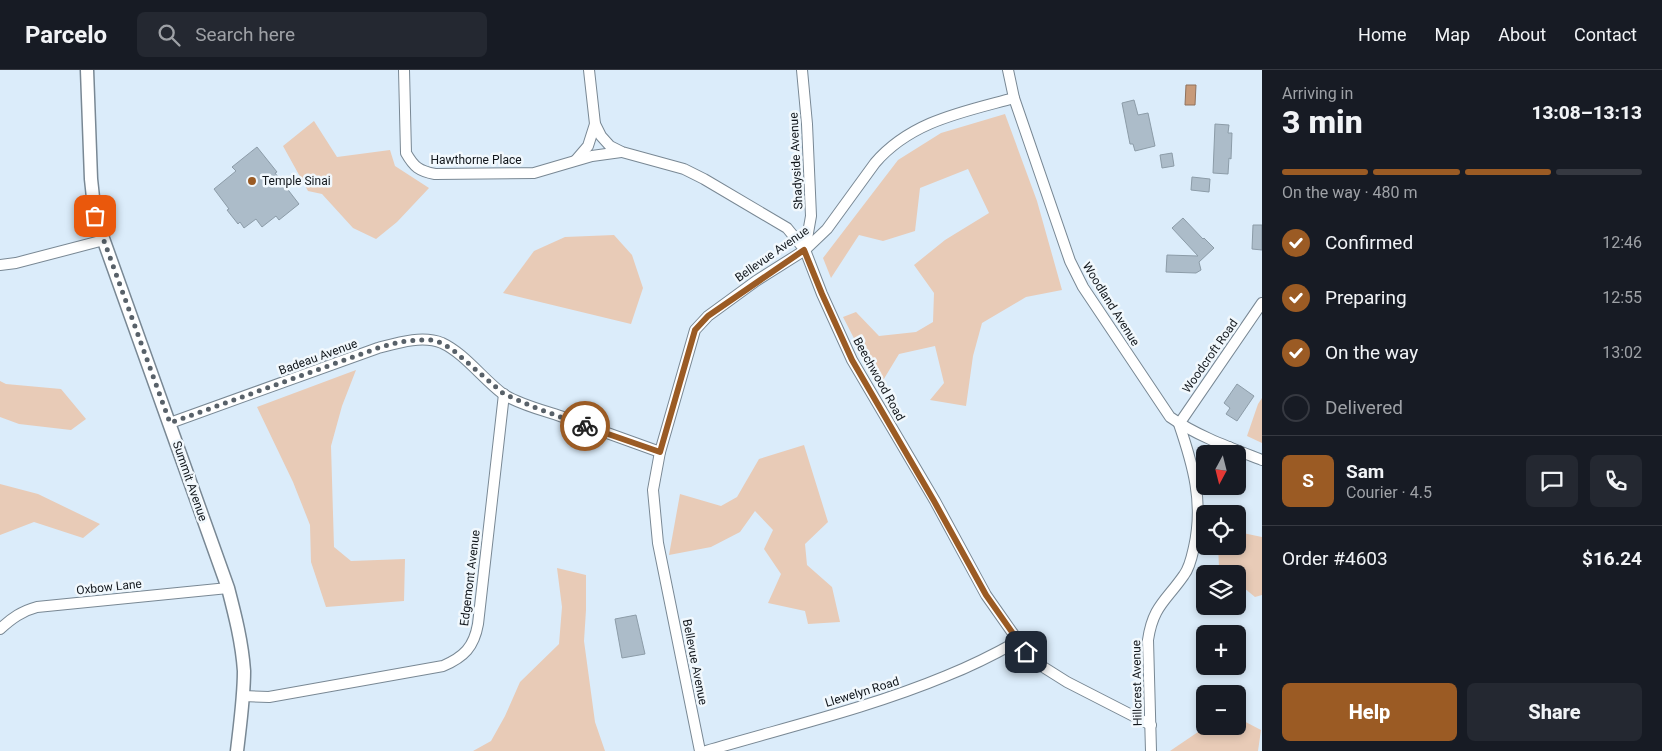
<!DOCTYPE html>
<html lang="en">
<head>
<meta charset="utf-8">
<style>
	body { margin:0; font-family:Roboto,sans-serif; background:#242831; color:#f1f3f6; height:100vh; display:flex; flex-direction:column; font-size:19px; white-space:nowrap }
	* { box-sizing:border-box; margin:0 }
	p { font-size:16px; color:#9ea1a6 }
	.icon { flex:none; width:28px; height:28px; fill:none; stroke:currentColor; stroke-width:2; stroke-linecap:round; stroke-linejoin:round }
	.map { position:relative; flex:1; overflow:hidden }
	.panel { display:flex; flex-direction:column; background:#171b24; width:400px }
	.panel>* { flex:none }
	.needle { width:32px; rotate:187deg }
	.fabs { position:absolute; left:1196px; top:375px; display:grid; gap:10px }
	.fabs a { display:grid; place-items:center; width:50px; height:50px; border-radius:8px; background:#171b24; box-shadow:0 2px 8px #0003; font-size:25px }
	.pin { position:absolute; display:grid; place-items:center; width:42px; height:42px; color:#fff; margin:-21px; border-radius:10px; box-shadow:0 2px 8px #0006 }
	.courier { position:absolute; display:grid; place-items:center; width:50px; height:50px; margin:-25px; border:4px solid #9b5b24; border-radius:50%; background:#fff; color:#222; box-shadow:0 1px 6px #0007 }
	.summary em { font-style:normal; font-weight:800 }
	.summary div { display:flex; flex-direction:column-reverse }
	.summary { display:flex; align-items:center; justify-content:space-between; height:85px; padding:0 20px }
	h1 { font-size:32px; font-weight:800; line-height:38px }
	.bar { display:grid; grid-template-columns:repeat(4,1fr); gap:8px 5px; align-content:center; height:60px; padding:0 20px }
	.bar i { height:6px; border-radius:4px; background:#363941 }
	.bar .current { background:#9b5b24 }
	.bar p { grid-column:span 4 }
	.line { display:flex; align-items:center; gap:12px; padding:0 20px; border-top:1px solid #363941 }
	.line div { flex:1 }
	.round { display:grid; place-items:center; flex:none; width:52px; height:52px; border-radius:8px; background:#242831 }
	ol { padding:0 20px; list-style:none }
	li { display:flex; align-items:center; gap:15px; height:55px }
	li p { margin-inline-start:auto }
	li .icon { padding:5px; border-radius:50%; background:#9b5b24; color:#fff; stroke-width:4 }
	li:last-child { color:#9ea1a6 }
	li i { width:28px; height:28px; border:2px solid #363941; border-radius:50% }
	.button { display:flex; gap:10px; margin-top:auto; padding:10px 20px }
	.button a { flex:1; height:58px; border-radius:8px; background:#9b5b24; color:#fff; font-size:20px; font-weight:800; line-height:58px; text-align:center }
	.button a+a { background:#242831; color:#f1f3f6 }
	header { display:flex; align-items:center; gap:30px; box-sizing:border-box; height:70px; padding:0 25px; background:#171b24; border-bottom:1px solid #363941 }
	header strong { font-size:24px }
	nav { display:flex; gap:28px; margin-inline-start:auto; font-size:18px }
	.search { width:350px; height:45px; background:#242831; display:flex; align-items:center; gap:12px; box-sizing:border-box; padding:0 18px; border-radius:8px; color:#9ea1a6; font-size:19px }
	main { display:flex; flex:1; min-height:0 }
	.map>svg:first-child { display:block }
</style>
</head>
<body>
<header>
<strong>Parcelo</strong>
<div class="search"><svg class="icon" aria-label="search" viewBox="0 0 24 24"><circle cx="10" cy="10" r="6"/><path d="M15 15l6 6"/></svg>Search here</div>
<nav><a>Home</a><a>Map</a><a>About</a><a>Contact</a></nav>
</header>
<main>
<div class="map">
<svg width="1262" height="681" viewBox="0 0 1262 681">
	<rect width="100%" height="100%" fill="#dbecfa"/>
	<!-- green -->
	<g fill="#e8cbb7">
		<path d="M1005,44L1037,131L1062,220L1026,227L982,253L973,286L966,336L930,330L944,313L935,276L899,284L879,317L843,247L856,242L879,266L916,262L933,252L934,223L914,195L945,170L989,143L968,99L920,118L915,161L883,171L859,165L831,208L823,188L898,90L941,63Z"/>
		<path d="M314,51L337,87L390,80L395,96L429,118L397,152L376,169L353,158L322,124L308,121L283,76Z"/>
		<path d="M614,165L632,185L643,218L631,254L503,223L534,181L565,167Z"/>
		<path d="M356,300L342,336L331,376L334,477L351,491L405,489L404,531L326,537L311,492L310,455L293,412L257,337Z"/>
		<path d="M0,311L6,314L61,319L86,349L71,360L19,354L0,347Z"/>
		<path d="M1262,328V373L1247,366L1258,334Z"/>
		<path d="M804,375L828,452L805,474L807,495L832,517L840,552L808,554L805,541L768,533L781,504L764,479L773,460L755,441L740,462L711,477L669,485L680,424L721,436L737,427L759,389Z"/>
		<path d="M0,414L38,424L100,454L83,468L34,452L0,465Z"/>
		<path d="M1238,462L1262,467V525L1255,527L1238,513V504H1227L1219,497L1218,476H1238Z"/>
		<path d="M557,498L586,505V540L584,571L595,652L605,681H473L491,671L505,646L520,612L559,574L562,537Z"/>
		<path d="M1238,648L1261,660L1258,681H1170L1198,662L1213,656H1238Z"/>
	</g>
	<!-- water -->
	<path fill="#c79a79" stroke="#90725d" d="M1186,15H1196L1195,35H1185Z"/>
	<!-- building -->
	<g fill="#acbcc9" stroke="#8c9ca8">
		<path d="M1134,30L1138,45L1148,43L1155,76L1135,81L1133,74H1130L1122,33Z"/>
		<path d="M1215,54L1229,55L1228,63H1232L1231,89L1229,88L1228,104L1213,103Z"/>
		<path d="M257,77L277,102L275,103L299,134L279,150L276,146L262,157L256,149L244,158L240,152L238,154L227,140L229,139L214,119L236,101L232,97Z"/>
		<path d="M1172,83L1174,96L1162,98L1160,85Z"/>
		<path d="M1192,107L1210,109L1209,122L1191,120Z"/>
		<path d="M1183,148L1203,169L1204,168L1214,178L1199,192L1201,200L1196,203L1166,202L1167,185L1198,186L1172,158Z"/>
		<path d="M1253,155H1262V180L1252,179Z"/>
		<path d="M1237,314L1254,326L1237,351L1226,344L1230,338L1224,333Z"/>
		<path d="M636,545L645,584L622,588L615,549Z"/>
	</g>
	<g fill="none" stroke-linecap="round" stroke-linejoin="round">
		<defs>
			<g id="minor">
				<path d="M404,0L406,83C414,97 419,101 435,104L534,103L592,86L621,82"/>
				<path d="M589,0L595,54L601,66L610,76L622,82L684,99L704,109L787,158L805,180L822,224L852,290L935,431L986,525L1026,582L1040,595L1067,612L1151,655"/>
				<path d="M802,0L807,54L811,146L805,180"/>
				<path d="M1008,0L1014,28L1070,191L1083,217L1170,347C1197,366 1231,378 1262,390"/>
				<path d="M576,90L588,76L595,54"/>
				<path d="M0,195L16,193L104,170"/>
				<path d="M170,353L378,278C397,273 422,265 442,273C464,283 483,309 503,324C518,334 542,340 560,346C593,358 627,370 660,382"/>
				<path d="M1213,384L1229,377"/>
				<path d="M1195,407L1205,392"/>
				<path d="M0,559C12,548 22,541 37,537L228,518"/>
				<path d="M243,626L269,627L443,596C464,587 474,577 478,554L504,324"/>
				<path d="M700,681L658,473L653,420L660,382L695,260L708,246L756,211L805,180L827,159L875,93C911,51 963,42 1014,28"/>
				<path d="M706,681C787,657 869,638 946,606C971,596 995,584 1018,571"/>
				<path d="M1151,681L1148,570C1153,536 1166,531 1184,505C1190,497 1192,486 1194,477C1204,433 1193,395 1179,354L1262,233"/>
			</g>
			<path id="tertiary" d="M87,0L91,109L95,146L228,518C235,545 242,572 244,601C244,627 240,655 237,681"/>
		</defs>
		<!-- minor casing -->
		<use href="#minor" stroke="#798894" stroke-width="12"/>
		<!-- tertiary casing -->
		<use href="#tertiary" stroke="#798894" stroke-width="15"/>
		<!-- minor -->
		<use href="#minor" stroke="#fff" stroke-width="10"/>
		<!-- tertiary -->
		<use href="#tertiary" stroke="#fff" stroke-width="12"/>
	</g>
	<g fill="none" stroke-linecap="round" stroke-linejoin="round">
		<!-- done -->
		<path stroke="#586169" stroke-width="5" stroke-dasharray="0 9" d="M95,146L170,353L378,278L399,272L417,270H432L442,273L453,280L504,324L536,338L585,356"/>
		<!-- route -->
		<path stroke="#9b5b24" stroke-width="6" d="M585,356L660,382L695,260L708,246L804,180L822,224L852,290L934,431L986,525L1026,582"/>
	</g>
	<!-- markers -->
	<circle fill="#9b5b24" stroke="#f1f8fd" stroke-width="2" cx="252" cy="111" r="5"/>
	<g text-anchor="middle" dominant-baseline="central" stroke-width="5" stroke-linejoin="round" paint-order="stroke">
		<!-- street labels -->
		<g font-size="12" fill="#11161b" stroke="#f1f8fd">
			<text x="476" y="90">Hawthorne Place</text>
			<text transform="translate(796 91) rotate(-93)">Shadyside Avenue</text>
			<text transform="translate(772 184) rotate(-35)">Bellevue Avenue</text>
			<text transform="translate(1111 234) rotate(58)">Woodland Avenue</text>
			<text transform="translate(1210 286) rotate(-55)">Woodcroft Road</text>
			<text transform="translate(318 287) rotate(-20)">Badeau Avenue</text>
			<text transform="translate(879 309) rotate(61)">Beechwood Road</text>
			<text transform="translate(190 411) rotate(71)">Summit Avenue</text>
			<text transform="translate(470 508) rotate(-83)">Edgemont Avenue</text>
			<text transform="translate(109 517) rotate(-6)">Oxbow Lane</text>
			<text transform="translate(695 592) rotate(79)">Bellevue Avenue</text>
			<text transform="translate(1137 613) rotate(-91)">Hillcrest Avenue</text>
			<text transform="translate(862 622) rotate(-17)">Llewelyn Road</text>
		</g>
		<!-- poi labels -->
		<g font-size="12" fill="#11161b" stroke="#f1f8fd" text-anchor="start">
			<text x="262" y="111">Temple Sinai</text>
		</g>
	</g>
</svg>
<div class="fabs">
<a><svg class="needle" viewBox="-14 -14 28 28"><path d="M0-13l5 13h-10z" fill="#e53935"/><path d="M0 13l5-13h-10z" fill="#9ea1a6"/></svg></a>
<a><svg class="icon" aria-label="locate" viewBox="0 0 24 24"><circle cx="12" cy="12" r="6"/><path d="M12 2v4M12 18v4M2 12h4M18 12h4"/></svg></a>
<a><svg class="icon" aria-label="layers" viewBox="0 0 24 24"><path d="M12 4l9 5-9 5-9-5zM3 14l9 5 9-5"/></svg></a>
<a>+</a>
<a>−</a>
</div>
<div class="pin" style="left:95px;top:146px;background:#ea580c"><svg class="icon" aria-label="bag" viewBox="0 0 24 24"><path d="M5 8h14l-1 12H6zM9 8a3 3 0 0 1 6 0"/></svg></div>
<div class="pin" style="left:1026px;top:582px;background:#1f2937"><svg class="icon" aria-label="home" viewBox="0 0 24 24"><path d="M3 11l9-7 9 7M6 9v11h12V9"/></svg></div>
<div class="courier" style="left:585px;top:356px"><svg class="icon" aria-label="bike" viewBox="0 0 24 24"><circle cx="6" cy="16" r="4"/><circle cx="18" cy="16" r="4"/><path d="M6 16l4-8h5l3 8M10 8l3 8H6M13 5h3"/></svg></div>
</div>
<section class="panel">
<div class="summary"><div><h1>3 min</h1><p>Arriving in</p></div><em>13:08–13:13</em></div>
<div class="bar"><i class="current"></i><i class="current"></i><i class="current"></i><i></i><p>On the way · 480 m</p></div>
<ol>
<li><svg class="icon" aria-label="check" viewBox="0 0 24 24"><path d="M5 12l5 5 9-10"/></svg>Confirmed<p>12:46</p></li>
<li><svg class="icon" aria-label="check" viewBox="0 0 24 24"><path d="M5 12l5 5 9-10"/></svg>Preparing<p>12:55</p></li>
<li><svg class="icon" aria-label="check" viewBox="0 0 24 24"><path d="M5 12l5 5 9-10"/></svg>On the way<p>13:02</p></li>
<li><i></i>Delivered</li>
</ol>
<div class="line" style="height:90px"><b class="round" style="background:#9b5b24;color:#fff">S</b><div><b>Sam</b><p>Courier · 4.5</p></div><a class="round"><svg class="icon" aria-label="chat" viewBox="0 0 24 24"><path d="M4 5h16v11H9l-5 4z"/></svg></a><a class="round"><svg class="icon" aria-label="phone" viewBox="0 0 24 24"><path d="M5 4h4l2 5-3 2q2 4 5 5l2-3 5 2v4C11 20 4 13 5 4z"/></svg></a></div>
<div class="line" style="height:65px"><div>Order #4603</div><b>$16.24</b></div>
<div class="button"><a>Help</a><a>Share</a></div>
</section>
</main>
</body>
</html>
